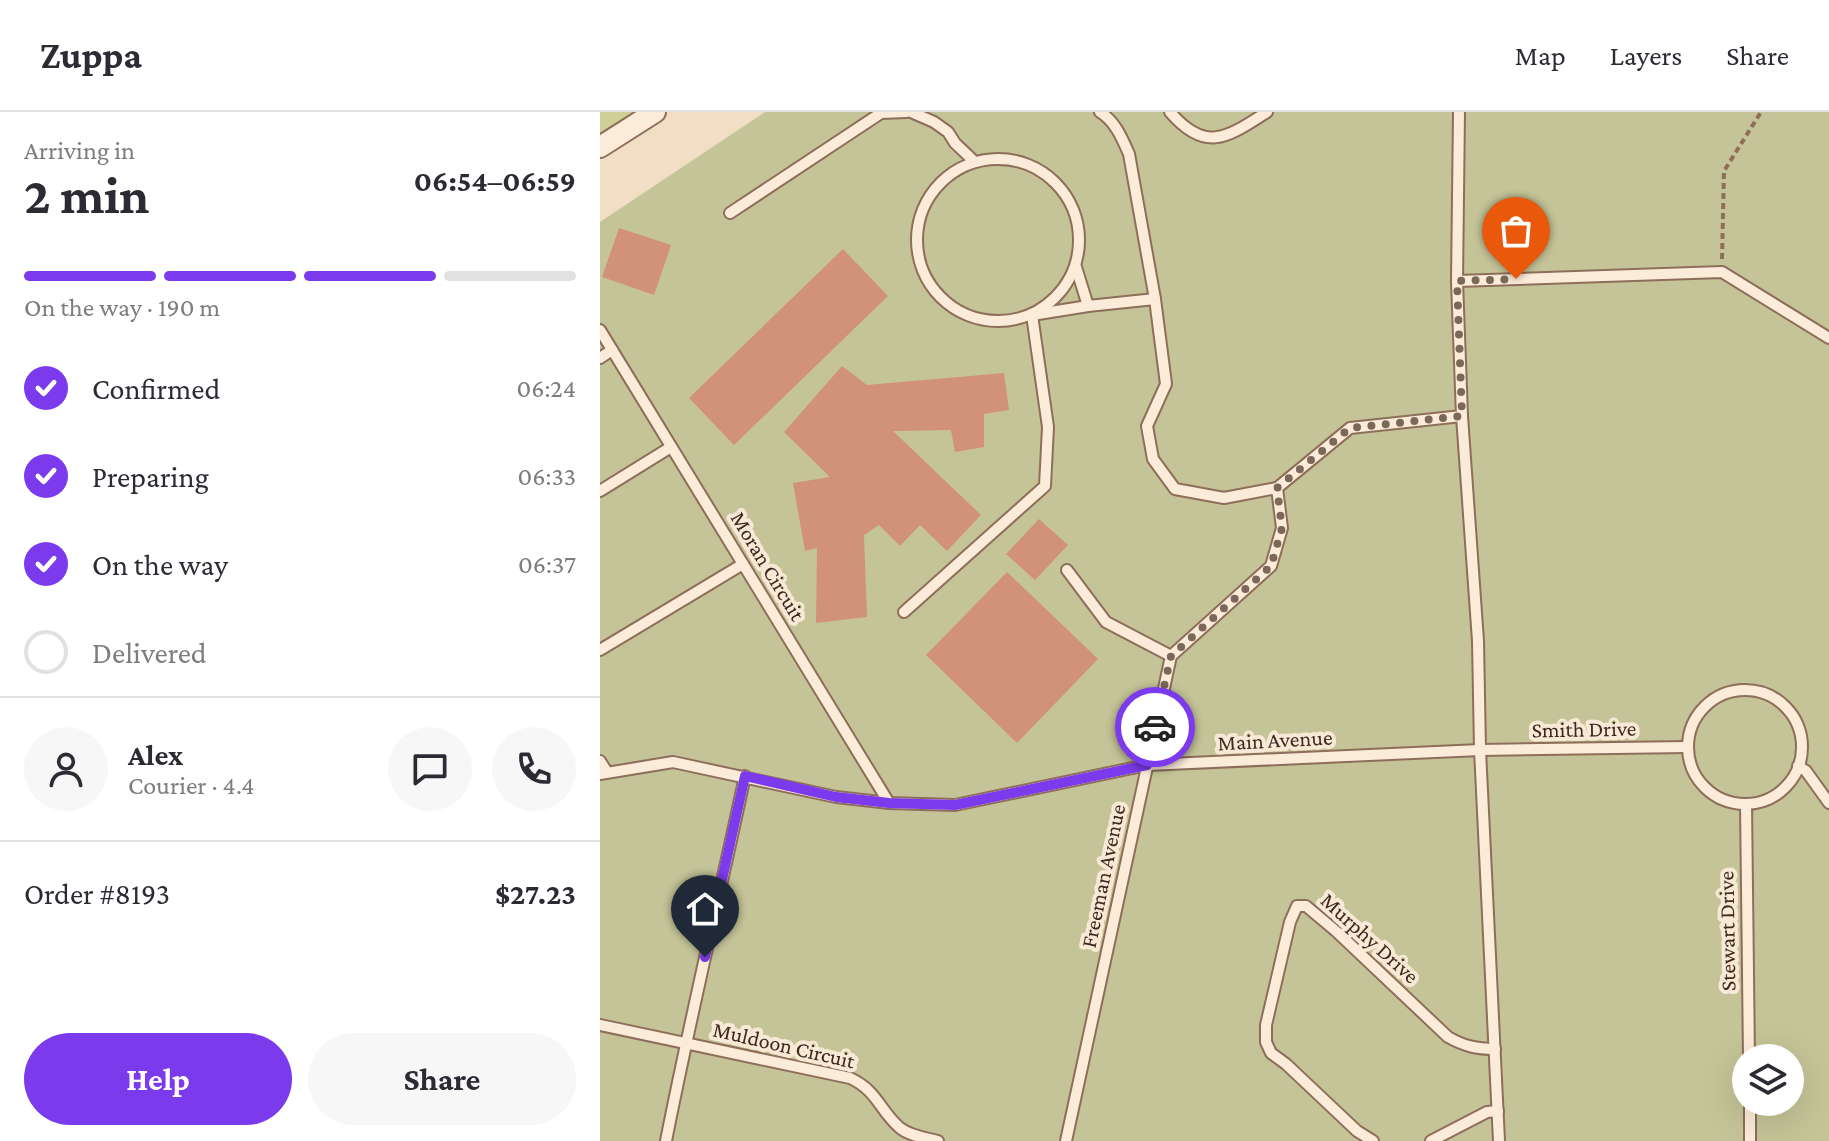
<!DOCTYPE html>
<html lang="en">
<head>
<meta charset="utf-8">
<style>
	body { margin:0; font-family:"Crimson Pro",serif; background:#f7f7f7; color:#2b2b33; height:100vh; display:flex; flex-direction:column; font-size:30px; white-space:nowrap }
	* { box-sizing:border-box; margin:0 }
	p { font-size:26px; color:#7c7c81 }
	.icon { flex:none; width:44px; height:44px; fill:none; stroke:currentColor; stroke-width:2; stroke-linecap:round; stroke-linejoin:round }
	.map { position:relative; flex:1; overflow:hidden }
	.drawer { display:flex; flex-direction:column; background:#fff; width:600px }
	.drawer>* { flex:none }
	.fabs { position:absolute; left:1132px; top:932px; display:grid; gap:16px }
	.fabs a { display:grid; place-items:center; width:72px; height:72px; border-radius:50%; background:#fff; box-shadow:0 8px 32px #0002; font-size:40px }
	.pin { position:absolute; display:grid; place-items:center; width:68px; height:68px; color:#fff; margin:-82px -34px; border-radius:50% 50% 50% 0; rotate:-45deg; box-shadow:0 0 8px #0007 }
	.pin .icon { rotate:45deg }
	.courier { position:absolute; display:grid; place-items:center; width:80px; height:80px; margin:-40px; border:6px solid #7c3aed; border-radius:50%; background:#fff; color:#222; box-shadow:0 2px 10px #0007 }
	.summary em { font-style:normal; font-weight:700 }
	.summary div { display:flex; flex-direction:column-reverse }
	.summary { display:flex; align-items:center; justify-content:space-between; height:136px; padding:0 24px }
	h1 { font-size:52px; font-weight:700; line-height:60px }
	.bar { display:grid; grid-template-columns:repeat(4,1fr); gap:12px 8px; align-content:center; height:96px; padding:0 24px }
	.bar i { height:10px; border-radius:6px; background:#e1e1e2 }
	.bar .current { background:#7c3aed }
	.bar p { grid-column:span 4 }
	.line { display:flex; align-items:center; gap:20px; padding:0 24px; border-top:2px solid #e1e1e2 }
	.line div { flex:1 }
	.round { display:grid; place-items:center; flex:none; width:84px; height:84px; border-radius:42px; background:#f7f7f7 }
	ol { padding:0 24px; list-style:none }
	li { display:flex; align-items:center; gap:24px; height:88px }
	li p { margin-inline-start:auto }
	li .icon { padding:8px; border-radius:50%; background:#7c3aed; color:#fff; stroke-width:4 }
	li:last-child { color:#7c7c81 }
	li i { width:44px; height:44px; border:4px solid #e1e1e2; border-radius:50% }
	.action { display:flex; gap:16px; margin-top:auto; padding:16px 24px }
	.action a { flex:1; height:92px; border-radius:48px; background:#7c3aed; color:#fff; font-size:32px; font-weight:700; line-height:92px; text-align:center }
	.action a+a { background:#f7f7f7; color:#2b2b33 }
	header { display:flex; align-items:center; gap:48px; box-sizing:border-box; height:112px; padding:0 40px; background:#fff; border-bottom:2px solid #e1e1e2 }
	header strong { font-size:38px }
	nav { display:flex; gap:44px; margin-inline-start:auto; font-size:28px }
	main { display:flex; flex:1; min-height:0 }
	.map>svg:first-child { display:block }
</style>
</head>
<body>
<header>
<strong>Zuppa</strong>
<nav><a>Map</a><a>Layers</a><a>Share</a></nav>
</header>
<main>
<section class="drawer">
<div class="summary"><div><h1>2 min</h1><p>Arriving in</p></div><em>06:54–06:59</em></div>
<div class="bar"><i class="current"></i><i class="current"></i><i class="current"></i><i></i><p>On the way · 190 m</p></div>
<ol>
<li><svg class="icon" aria-label="check" viewBox="0 0 24 24"><path d="M5 12l5 5 9-10"/></svg>Confirmed<p>06:24</p></li>
<li><svg class="icon" aria-label="check" viewBox="0 0 24 24"><path d="M5 12l5 5 9-10"/></svg>Preparing<p>06:33</p></li>
<li><svg class="icon" aria-label="check" viewBox="0 0 24 24"><path d="M5 12l5 5 9-10"/></svg>On the way<p>06:37</p></li>
<li><i></i>Delivered</li>
</ol>
<div class="line" style="height:144px"><a class="round"><svg class="icon" aria-label="person" viewBox="0 0 24 24"><circle cx="12" cy="8" r="4"/><path d="M4 21q1-7 8-7t8 7"/></svg></a><div><b>Alex</b><p>Courier · 4.4</p></div><a class="round"><svg class="icon" aria-label="chat" viewBox="0 0 24 24"><path d="M4 5h16v11H9l-5 4z"/></svg></a><a class="round"><svg class="icon" aria-label="phone" viewBox="0 0 24 24"><path d="M5 4h4l2 5-3 2q2 4 5 5l2-3 5 2v4C11 20 4 13 5 4z"/></svg></a></div>
<div class="line" style="height:104px"><div>Order #8193</div><b>$27.23</b></div>
<div class="action"><a>Help</a><a>Share</a></div>
</section>
<div class="map">
<svg width="1229" height="1029" viewBox="0 0 1229 1029">
	<rect width="100%" height="100%" fill="#f1dec5"/>
	<!-- green -->
	<path fill="#d0cf98" d="M0,0H61L0,46Z"/>
	<!-- cemetery -->
	<path fill="#c5c498" fill-rule="evenodd" d="M165,0H1229V1029H0V110ZM1146,946H1190V990H1146Z"/>
	<!-- building -->
	<g fill="#d29179">
		<path d="M19,116L71,133L54,183L2,165Z"/>
		<path d="M243,137L288,184L134,333L89,286Z"/>
		<path d="M242,254L267,273L404,261L409,298L384,302V335L355,340L351,318L293,319L381,403L347,439L320,413L300,434L279,413L264,423L267,505L216,511L217,436L205,439L193,371L230,365L184,320Z"/>
		<path d="M439,407L468,433L435,468L406,442Z"/>
		<path d="M407,460L498,547L417,631L326,543Z"/>
	</g>
	<g fill="none" stroke-linecap="round" stroke-linejoin="round">
		<defs>
			<g id="service">
				<path d="M311,0L334,10L348,20L355,31L375,50"/>
				<path d="M500,0C515,9 522,26 529,42L555,187L566,272L547,314L553,347L575,377L624,386L677,376"/>
				<path d="M570,0C606,42 628,25 667,0"/>
				<path d="M859,0L857,169L862,304L878,529L880,638L899,1029"/>
				<circle cx="398" cy="128" r="81"/>
				<path d="M130,101L281,1L306,0"/>
				<path d="M476,155L488,194"/>
				<path d="M857,169L1122,160L1229,226"/>
				<path d="M0,218L289,691"/>
				<path d="M0,246L12,238"/>
				<path d="M0,379L71,335"/>
				<path d="M467,458L506,510L571,544"/>
				<path d="M304,500L445,374L448,315L432,203L488,194L555,187"/>
				<path d="M0,538L143,452"/>
				<circle cx="1145" cy="635" r="57"/>
				<path d="M0,649L7,660"/>
				<path d="M1198,654L1206,659L1229,691"/>
				<path d="M0,662L73,650L236,685L289,691L355,693L547,653L880,638L1088,635"/>
				<path d="M1146,692L1149,946"/>
				<path d="M0,913L250,966C278,979 279,998 300,1016C310,1024 326,1026 338,1029"/>
				<path d="M1150,990V1029"/>
				<path d="M66,1029C90,907 119,786 145,664"/>
				<path d="M466,1029L571,544L671,454L682,416L677,376L750,316L862,304"/>
				<path d="M773,1029L757,1019L686,952L671,941L666,930V913L690,810L697,794H706L737,820L848,925C864,934 876,937 895,937"/>
				<path d="M831,1029L887,1000L898,999"/>
			</g>
			<path id="minor" d="M0,35L55,0"/>
		</defs>
		<!-- service casing -->
		<use href="#service" stroke="#8e6e5a" stroke-width="14"/>
		<!-- minor casing -->
		<use href="#minor" stroke="#8e6e5a" stroke-width="24"/>
		<!-- path -->
		<path stroke="#8e6e5a" stroke-width="4" stroke-dasharray="6 4" stroke-linecap="butt" d="M1122,147L1124,59L1161,0"/>
		<!-- service -->
		<use href="#service" stroke="#fbecda" stroke-width="10"/>
		<!-- minor -->
		<use href="#minor" stroke="#fbecda" stroke-width="20"/>
	</g>
	<g fill="none" stroke-linecap="round" stroke-linejoin="round">
		<!-- done -->
		<path stroke="#7c6858" stroke-width="8" stroke-dasharray="0 14.4" d="M555,615L571,544L671,454L682,416L677,376L750,316L862,304L857,169L916,167"/>
		<!-- route -->
		<path stroke="#7c3aed" stroke-width="10" d="M105,845L145,664L236,685L289,691L355,693L547,653L555,615"/>
	</g>
	<g text-anchor="middle" dominant-baseline="central" stroke-width="8" stroke-linejoin="round" paint-order="stroke">
		<!-- street labels -->
		<g font-size="22" fill="#3d291e" stroke="#f8e9d6">
			<text transform="translate(168 454) rotate(59)">Moran Circuit</text>
			<text transform="translate(984 617) rotate(-1)">Smith Drive</text>
			<text transform="translate(675 628) rotate(-3)">Main Avenue</text>
			<text transform="translate(503 764) rotate(-78)">Freeman Avenue</text>
			<text transform="translate(1127 819) rotate(-91)">Stewart Drive</text>
			<text transform="translate(770 826) rotate(42)">Murphy Drive</text>
			<text transform="translate(184 933) rotate(13)">Muldoon Circuit</text>
		</g>
	</g>
</svg>
<div class="fabs">
<a><svg class="icon" aria-label="layers" viewBox="0 0 24 24"><path d="M12 4l9 5-9 5-9-5zM3 14l9 5 9-5"/></svg></a>
</div>
<div class="pin" style="left:916px;top:167px;background:#ea580c"><svg class="icon" aria-label="bag" viewBox="0 0 24 24"><path d="M5 8h14l-1 12H6zM9 8a3 3 0 0 1 6 0"/></svg></div>
<div class="pin" style="left:105px;top:845px;background:#1f2937"><svg class="icon" aria-label="home" viewBox="0 0 24 24"><path d="M3 11l9-7 9 7M6 9v11h12V9"/></svg></div>
<div class="courier" style="left:555px;top:615px"><svg class="icon" aria-label="car" viewBox="0 0 24 24"><path d="M5 17H2v-5l4-1 3-4h7l3 4 3 1v5h-3M9 17h6M6 11h13"/><circle cx="7" cy="17" r="2"/><circle cx="17" cy="17" r="2"/></svg></div>
</div>
</main>
</body>
</html>
